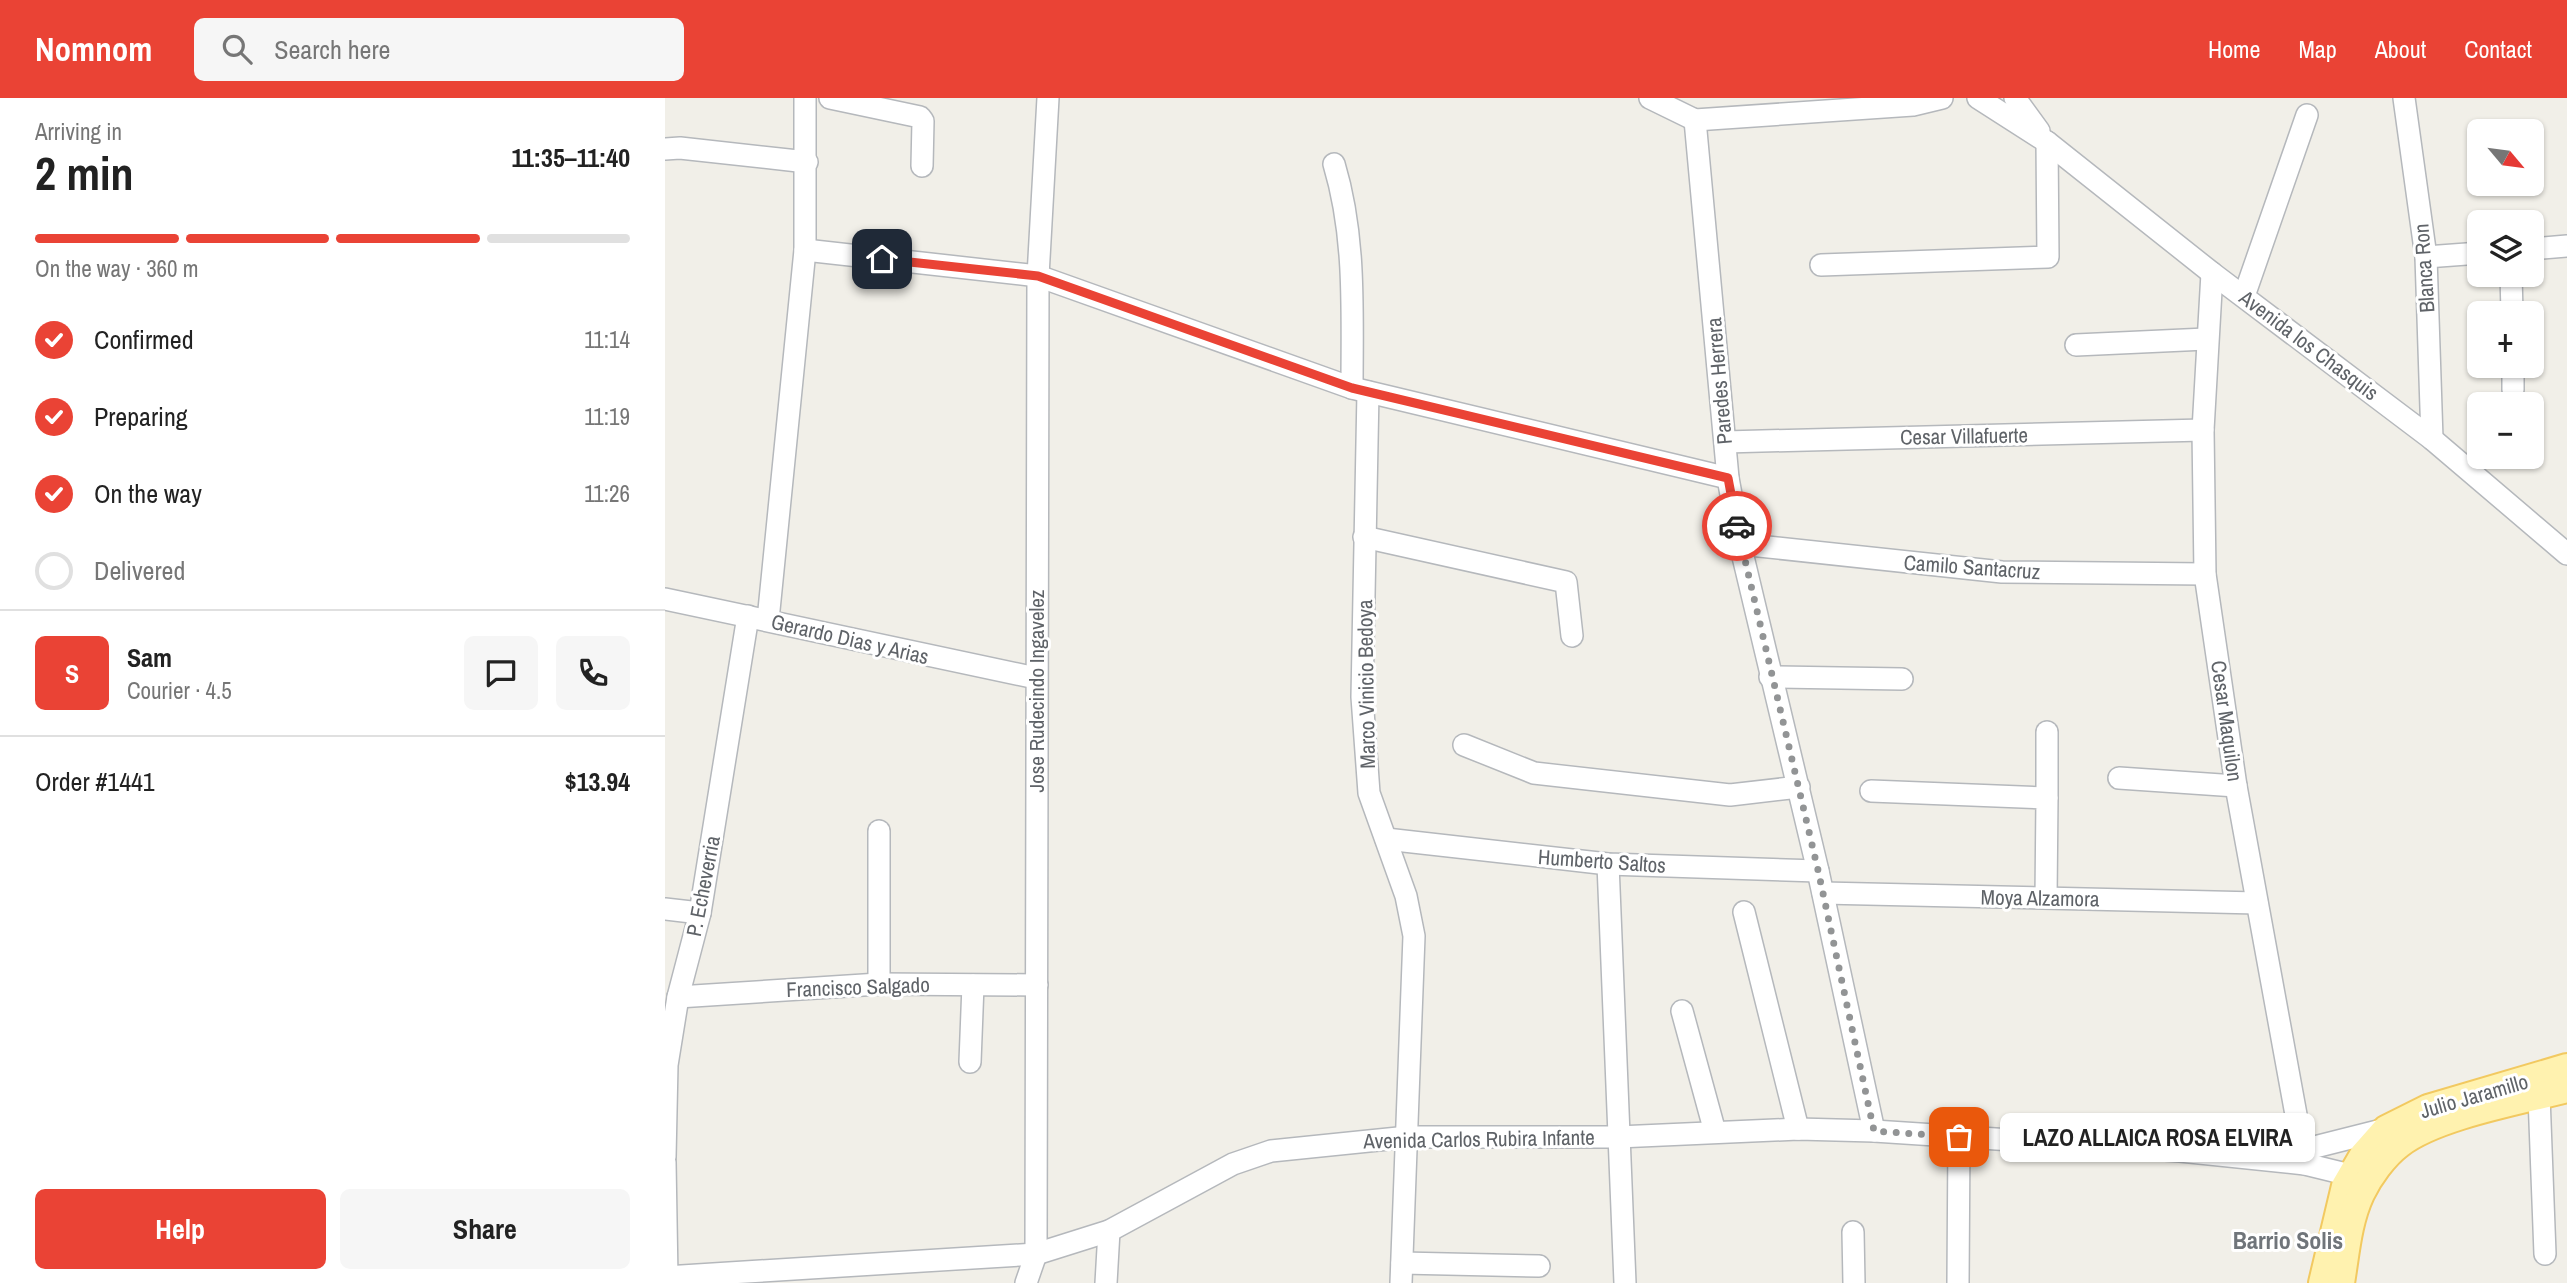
<!DOCTYPE html>
<html lang="en">
<head>
<meta charset="utf-8">
<style>
	body { margin:0; font-family:"Archivo Narrow",sans-serif; background:#f6f6f6; color:#222; height:100vh; display:flex; flex-direction:column; font-size:26px; white-space:nowrap }
	* { box-sizing:border-box; margin:0 }
	p { font-size:23px; color:#767676 }
	.icon { flex:none; width:38px; height:38px; fill:none; stroke:currentColor; stroke-width:2; stroke-linecap:round; stroke-linejoin:round }
	.map { position:relative; flex:1; overflow:hidden }
	.panel { display:flex; flex-direction:column; background:#fff; width:665px }
	.panel>* { flex:none }
	.needle { width:46px; rotate:119deg }
	.fabs { position:absolute; left:1802px; top:21px; display:grid; gap:14px }
	.fabs a { display:grid; place-items:center; width:77px; height:77px; border-radius:10px; background:#fff; box-shadow:0 2px 5px #0004; font-size:35px }
	.pin { position:absolute; display:grid; place-items:center; width:60px; height:60px; color:#fff; margin:-30px; border-radius:14px; box-shadow:0 4px 10px #0006 }
	.courier { position:absolute; display:grid; place-items:center; width:70px; height:70px; margin:-35px; border:5px solid #ea4335; border-radius:50%; background:#fff; color:#222; box-shadow:0 2px 9px #0007 }
	.bubble { position:absolute; height:49px; border-radius:10px; background:#fff; box-shadow:0 2px 5px #0004; font-size:23px; font-weight:700; line-height:49px; text-align:center }
	.summary em { font-style:normal; font-weight:700 }
	.summary div { display:flex; flex-direction:column-reverse }
	.summary { display:flex; align-items:center; justify-content:space-between; height:119px; padding:0 35px }
	h1 { font-size:46px; font-weight:700; line-height:52px }
	.bar { display:grid; grid-template-columns:repeat(4,1fr); gap:10px 7px; align-content:center; height:84px; padding:0 35px }
	.bar i { height:9px; border-radius:5px; background:#e0e0e0 }
	.bar .active { background:#ea4335 }
	.bar p { grid-column:span 4 }
	.line { display:flex; align-items:center; gap:18px; padding:0 35px; border-top:2px solid #e0e0e0 }
	.line div { flex:1 }
	.round { display:grid; place-items:center; flex:none; width:74px; height:74px; border-radius:10px; background:#f6f6f6 }
	ol { padding:0 35px; list-style:none }
	li { display:flex; align-items:center; gap:21px; height:77px }
	li p { margin-inline-start:auto }
	li .icon { padding:7px; border-radius:50%; background:#ea4335; color:#fff; stroke-width:4 }
	li:last-child { color:#767676 }
	li i { width:38px; height:38px; border:4px solid #e0e0e0; border-radius:50% }
	.button { display:flex; gap:14px; margin-top:auto; padding:14px 35px }
	.button a { flex:1; height:80px; border-radius:10px; background:#ea4335; color:#fff; font-size:28px; font-weight:700; line-height:80px; text-align:center }
	.button a+a { background:#f6f6f6; color:#222 }
	header { display:flex; align-items:center; gap:42px; box-sizing:border-box; height:98px; padding:0 35px; background:#ea4335; color:#fff }
	header strong { font-size:33px }
	nav { display:flex; gap:38px; margin-inline-start:auto; font-size:24px }
	.search { width:490px; height:63px; background:#f6f6f6; display:flex; align-items:center; gap:18px; box-sizing:border-box; padding:0 24px; border-radius:10px; color:#767676; font-size:26px }
	main { display:flex; flex:1; min-height:0 }
	.map>svg:first-child { display:block }
</style>
</head>
<body>
<header>
<strong>Nomnom</strong>
<div class="search"><svg class="icon" aria-label="search" viewBox="0 0 24 24"><circle cx="10" cy="10" r="6"/><path d="M15 15l6 6"/></svg>Search here</div>
<nav><a>Home</a><a>Map</a><a>About</a><a>Contact</a></nav>
</header>
<main>
<section class="panel">
<div class="summary"><div><h1>2 min</h1><p>Arriving in</p></div><em>11:35–11:40</em></div>
<div class="bar"><i class="active"></i><i class="active"></i><i class="active"></i><i></i><p>On the way · 360 m</p></div>
<ol>
<li><svg class="icon" aria-label="check" viewBox="0 0 24 24"><path d="M5 12l5 5 9-10"/></svg>Confirmed<p>11:14</p></li>
<li><svg class="icon" aria-label="check" viewBox="0 0 24 24"><path d="M5 12l5 5 9-10"/></svg>Preparing<p>11:19</p></li>
<li><svg class="icon" aria-label="check" viewBox="0 0 24 24"><path d="M5 12l5 5 9-10"/></svg>On the way<p>11:26</p></li>
<li><i></i>Delivered</li>
</ol>
<div class="line" style="height:126px"><b class="round" style="background:#ea4335;color:#fff">S</b><div><b>Sam</b><p>Courier · 4.5</p></div><a class="round"><svg class="icon" aria-label="chat" viewBox="0 0 24 24"><path d="M4 5h16v11H9l-5 4z"/></svg></a><a class="round"><svg class="icon" aria-label="phone" viewBox="0 0 24 24"><path d="M5 4h4l2 5-3 2q2 4 5 5l2-3 5 2v4C11 20 4 13 5 4z"/></svg></a></div>
<div class="line" style="height:91px"><div>Order #1441</div><b>$13.94</b></div>
<div class="button"><a>Help</a><a>Share</a></div>
</section>
<div class="map">
<svg width="1902" height="1185" viewBox="0 0 1902 1185">
	<rect width="100%" height="100%" fill="#f1efe8"/>
	<g fill="none" stroke-linecap="round" stroke-linejoin="round">
		<defs>
			<g id="minor">
				<path d="M165,0L255,19L258,23L257,68"/>
				<path d="M985,0L1030,22L1248,7L1277,0"/>
				<path d="M1313,0L1382,44L1547,175L1767,341L1902,456"/>
				<path d="M1350,0L1374,33"/>
				<path d="M1739,0L1761,159L1767,341"/>
				<path d="M1030,22L1063,380L1075,446L1153,773L1209,1033"/>
				<path d="M0,51L15,50L142,64"/>
				<path d="M669,66C691,139 687,214 687,290"/>
				<path d="M1867,151L1902,148"/>
				<path d="M140,152L373,178L687,290L1063,380"/>
				<path d="M1761,159L1815,155"/>
				<path d="M1156,167L1383,159L1382,44"/>
				<path d="M1547,175L1538,332L1540,476L1571,688L1640,1066"/>
				<path d="M1846,177L1847,215"/>
				<path d="M1579,198L1642,17"/>
				<path d="M1411,247L1541,241"/>
				<path d="M1848,268V292"/>
				<path d="M703,294L697,599L704,695L741,798L749,838L736,1185"/>
				<path d="M1060,344L1538,332"/>
				<path d="M699,439L901,484L907,538"/>
				<path d="M1075,446L1337,474L1540,476"/>
				<path d="M0,501L371,580"/>
				<path d="M103,522L140,152V0"/>
				<path d="M1105,579L1237,581"/>
				<path d="M799,647L869,675L1065,697L1134,689"/>
				<path d="M1454,680L1571,688"/>
				<path d="M1206,693L1382,700L1381,800"/>
				<path d="M1382,700V634"/>
				<path d="M214,733V886"/>
				<path d="M721,741L943,766L1153,773"/>
				<path d="M943,766L960,1185"/>
				<path d="M1158,795L1592,805"/>
				<path d="M0,811L35,815"/>
				<path d="M1079,814L1133,1031"/>
				<path d="M13,899L214,886L372,887"/>
				<path d="M1017,913L1050,1034"/>
				<path d="M305,964L308,887"/>
				<path d="M1874,998L1880,1156"/>
				<path d="M1626,1055L1721,1031L1726,1034"/>
				<path d="M0,1059L2,967L13,899L35,815L83,518"/>
				<path d="M0,1064L2,1179"/>
				<path d="M1188,1134L1189,1185"/>
				<path d="M737,1165L874,1168"/>
				<path d="M0,1179L371,1156L444,1133L568,1066L606,1053L743,1039H953L1133,1031L1209,1033L1515,1053L1640,1066L1685,1077L1700,1076"/>
				<path d="M361,1185L371,1156L373,178L383,0"/>
				<path d="M441,1185L444,1133"/>
				<path d="M1293,1185L1294,1039"/>
			</g>
			<g id="major">
				<path d="M1657,1185L1680,1088L1698,1057L1721,1031L1763,1010L1902,969"/>
				<path d="M1676,1185C1681,1155 1683,1124 1696,1096C1704,1079 1719,1058 1735,1046C1771,1018 1856,1003 1902,991"/>
			</g>
		</defs>
		<!-- minor casing -->
		<use href="#minor" stroke="#b5b8bc" stroke-width="24"/>
		<!-- major casing -->
		<use href="#major" stroke="#f2c960" stroke-width="30"/>
		<!-- minor -->
		<use href="#minor" stroke="#fff" stroke-width="21"/>
		<!-- major -->
		<use href="#major" stroke="#fff2af" stroke-width="26"/>
	</g>
	<g fill="none" stroke-linecap="round" stroke-linejoin="round">
		<!-- done -->
		<path stroke="#929495" stroke-width="7" stroke-dasharray="0 12.6" d="M1072,428L1153,772L1209,1033L1294,1039"/>
		<!-- route -->
		<path stroke="#ea4335" stroke-width="9" d="M217,161L373,178L687,290L1063,380L1072,428"/>
	</g>
	<g text-anchor="middle" dominant-baseline="central" stroke-width="6" stroke-linejoin="round" paint-order="stroke">
		<!-- street labels -->
		<g font-size="21" fill="#5f6368" stroke="#fff">
			<text transform="translate(1759 170) rotate(-94)">Blanca Ron</text>
			<text transform="translate(1644 247) rotate(37)">Avenida los Chasquis</text>
			<text transform="translate(1054 283) rotate(-95)">Paredes Herrera</text>
			<text transform="translate(1299 338) rotate(-1)">Cesar Villafuerte</text>
			<text transform="translate(1307 469) rotate(4)">Camilo Santacruz</text>
			<text transform="translate(185 541) rotate(13)">Gerardo Dias y Arias</text>
			<text transform="translate(701 586) rotate(-91)">Marco Vinicio Bedoya</text>
			<text transform="translate(371 593) rotate(-90)">Jose Rudecindo Ingavelez</text>
			<text transform="translate(1562 623) rotate(82)">Cesar Maquilon</text>
			<text transform="translate(937 763) rotate(4)">Humberto Saltos</text>
			<text transform="translate(38 788) rotate(-79)">P. Echeverria</text>
			<text transform="translate(1375 800) rotate(1)">Moya Alzamora</text>
			<text transform="translate(193 889) rotate(-2)">Francisco Salgado</text>
			<text transform="translate(1809 998) rotate(-16)">Julio Jaramillo</text>
			<text transform="translate(814 1041) rotate(-1)">Avenida Carlos Rubira Infante</text>
		</g>
		<!-- quarter labels -->
		<g font-size="24" font-weight="bold" fill="#70757a" stroke="#fff">
			<text x="1623" y="1142">Barrio Solis</text>
		</g>
	</g>
</svg>
<div class="fabs">
<a><svg class="needle" viewBox="-14 -14 28 28"><path d="M0-13l5 13h-10z" fill="#e53935"/><path d="M0 13l5-13h-10z" fill="#767676"/></svg></a>
<a><svg class="icon" aria-label="layers" viewBox="0 0 24 24"><path d="M12 4l9 5-9 5-9-5zM3 14l9 5 9-5"/></svg></a>
<a>+</a>
<a>−</a>
</div>
<div class="pin" style="left:1294px;top:1039px;background:#ea580c"><svg class="icon" aria-label="bag" viewBox="0 0 24 24"><path d="M5 8h14l-1 12H6zM9 8a3 3 0 0 1 6 0"/></svg></div>
<div class="pin" style="left:217px;top:161px;background:#1f2937"><svg class="icon" aria-label="home" viewBox="0 0 24 24"><path d="M3 11l9-7 9 7M6 9v11h12V9"/></svg></div>
<div class="courier" style="left:1072px;top:428px"><svg class="icon" aria-label="car" viewBox="0 0 24 24"><path d="M5 17H2v-5l4-1 3-4h7l3 4 3 1v5h-3M9 17h6M6 11h13"/><circle cx="7" cy="17" r="2"/><circle cx="17" cy="17" r="2"/></svg></div>
<div class="bubble" style="left:1335px;top:1015px;width:315px">LAZO ALLAICA ROSA ELVIRA</div>
</div>
</main>
</body>
</html>
